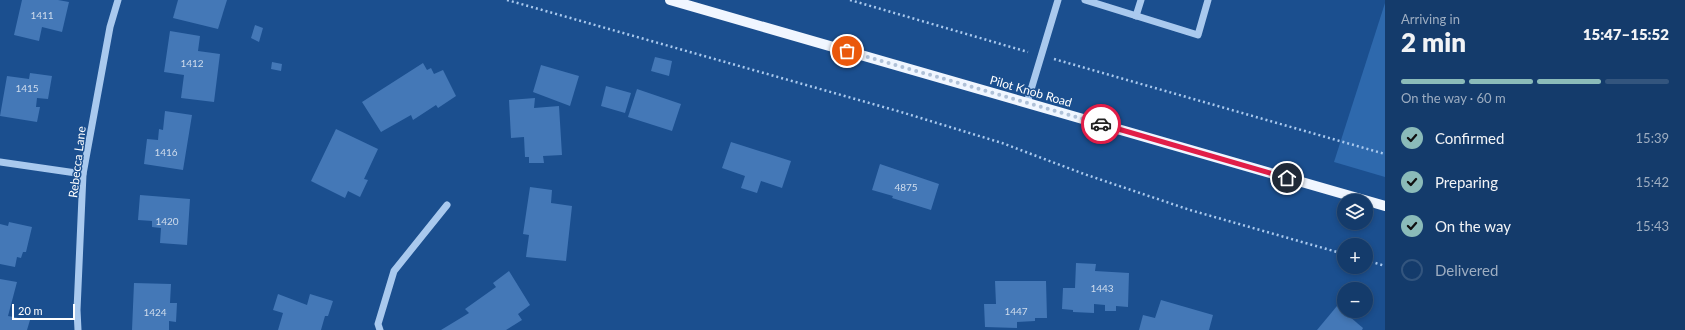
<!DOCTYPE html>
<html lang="en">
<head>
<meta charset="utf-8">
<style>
	body { margin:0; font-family:Lato,sans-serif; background:#1d4271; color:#f1f3f6; height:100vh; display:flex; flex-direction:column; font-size:15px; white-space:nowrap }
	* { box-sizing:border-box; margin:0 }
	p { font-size:13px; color:#9dadc1 }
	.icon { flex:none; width:22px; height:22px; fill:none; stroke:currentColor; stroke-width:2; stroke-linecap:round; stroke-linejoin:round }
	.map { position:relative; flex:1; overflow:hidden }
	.details { display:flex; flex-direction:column; background:#143b6b; width:300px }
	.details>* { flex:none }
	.fabs { position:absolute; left:1337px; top:194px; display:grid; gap:8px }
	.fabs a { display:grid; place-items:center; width:36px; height:36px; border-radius:50%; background:#143b6b; box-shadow:0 2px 6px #0003,0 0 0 1px #33557e; font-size:20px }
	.scale { position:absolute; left:12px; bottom:10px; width:63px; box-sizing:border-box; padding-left:4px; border:2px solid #fff; border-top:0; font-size:11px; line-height:14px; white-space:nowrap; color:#fff; -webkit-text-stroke:3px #1b4f8f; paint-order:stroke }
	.pin { position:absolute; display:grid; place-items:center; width:34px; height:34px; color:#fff; margin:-17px; border:2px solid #fff; border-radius:50%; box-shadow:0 1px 4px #0007 }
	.courier { position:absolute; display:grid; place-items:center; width:40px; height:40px; margin:-20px; border:3px solid #e11d48; border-radius:50%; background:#fff; color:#222; box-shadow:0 1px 5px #0007 }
	.head em { font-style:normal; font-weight:800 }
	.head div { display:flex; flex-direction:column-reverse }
	.head { display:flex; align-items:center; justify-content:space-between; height:68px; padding:0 16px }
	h1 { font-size:26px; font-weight:800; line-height:30px }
	.bar { display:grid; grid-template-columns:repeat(4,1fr); gap:6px 4px; align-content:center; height:48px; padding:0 16px }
	.bar i { height:5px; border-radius:3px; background:#33557e }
	.bar .on { background:#8bbbb9 }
	.bar p { grid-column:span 4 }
	ol { padding:0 16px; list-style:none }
	li { display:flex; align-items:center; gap:12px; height:44px }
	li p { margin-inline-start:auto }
	li .icon { padding:4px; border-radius:50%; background:#8bbbb9; color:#111; stroke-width:4 }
	li:last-child { color:#9dadc1 }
	li i { width:22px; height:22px; border:2px solid #33557e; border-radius:50% }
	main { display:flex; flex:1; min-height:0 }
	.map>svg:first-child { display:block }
</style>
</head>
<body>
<main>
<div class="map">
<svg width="1385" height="330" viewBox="0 0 1385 330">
	<rect width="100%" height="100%" fill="#1b4f8f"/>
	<!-- green -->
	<path fill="#2e69ad" d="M1385,3V177L1334,162Z"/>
	<!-- building -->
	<g fill="#4478b7">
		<path d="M22,0H58L69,2L62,32L42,27L39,41L14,35Z"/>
		<path d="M178,0H227L218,29L173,18Z"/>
		<path d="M255,25L263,28L259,42L251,38Z"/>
		<path d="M170,31L200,36L198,51L220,54L214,102L181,98L184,75L164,72Z"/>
		<path d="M655,57L672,61L669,76L651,71Z"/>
		<path d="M272,62L282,64L281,71L271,69Z"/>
		<path d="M423,63L427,70L431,68L434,74L443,70L456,96L438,108L436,105L413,120L411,115L381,132L362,102Z"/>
		<path d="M541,65L579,76L570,106L533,92Z"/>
		<path d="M30,73L52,76L48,99L37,98L36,107H40L37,122L0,116L7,76L29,79Z"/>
		<path d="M606,86L631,93L625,113L601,106Z"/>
		<path d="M637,89L681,104L672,131L628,117Z"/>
		<path d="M535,98L534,108L559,106L562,155L543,156L544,163H529V157H525L524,137L511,138L509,100Z"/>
		<path d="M165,111L192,115L183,170L144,164L147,139L158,140L159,129L163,130Z"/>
		<path d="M336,129L378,149L364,179L368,180L360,197L348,191L345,198L311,181Z"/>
		<path d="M731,142L791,161L782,188L761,181L757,193L741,188L745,176L722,168Z"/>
		<path d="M880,164L939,184L931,210L892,198L893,196L872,190Z"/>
		<path d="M530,187L552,190L551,203L572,206L566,261L526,257L529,235L523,234Z"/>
		<path d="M140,195L190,199L187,245L160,243L161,228L152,227V221L138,220Z"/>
		<path d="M9,222L32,227L26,252H23L21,258L17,257L15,267L0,264V224L8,226Z"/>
		<path d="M1076,263L1096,264L1095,271L1129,273L1128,307L1116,306V311H1105V305L1094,304V313L1073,312V310L1062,309L1063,288H1075Z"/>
		<path d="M509,271L530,305L518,314L522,320L506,330H441L469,313L465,309L496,287L493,283Z"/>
		<path d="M0,279L17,282L8,316L30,320L27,330H0Z"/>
		<path d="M995,281H1046L1047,318H1035V321L1017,322V328L985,327L984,304H996Z"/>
		<path d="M134,283L171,284L170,303H177L176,322L169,321V330H132Z"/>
		<path d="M278,294L307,305L310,294L333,301L328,316H325L321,330H278L283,313L273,310Z"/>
		<path d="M1161,300L1213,315L1209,330H1139L1143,315L1155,318Z"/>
		<path d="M1337,306L1363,328L1362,330H1317Z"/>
	</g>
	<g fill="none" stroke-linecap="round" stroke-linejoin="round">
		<!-- path -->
		<g stroke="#a9c9ee" stroke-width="2.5" stroke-dasharray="2 3" stroke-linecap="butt">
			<path d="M507,0L901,112L1002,143L1084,174L1190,210L1344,254"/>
			<path d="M850,0L1028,52"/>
			<path d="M1054,59L1385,154"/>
			<path d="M1366,260L1385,266"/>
		</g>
		<!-- minor -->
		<g stroke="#a9c9ee" stroke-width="7">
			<path d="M1085,0L1198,35L1208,0"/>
			<path d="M1136,16L1141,0"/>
			<path d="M1027,103L1058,0"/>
			<path d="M0,162L83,174"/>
			<path d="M78,330L77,310L83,174L110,27L118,0"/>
			<path d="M380,330L378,324L394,271L447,205"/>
		</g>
		<!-- major -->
		<path stroke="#f0f6ff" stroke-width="10" d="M670,0L1385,206"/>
	</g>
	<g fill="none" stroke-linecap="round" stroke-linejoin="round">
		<!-- done -->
		<path stroke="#afc1d8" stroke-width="4" stroke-dasharray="0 7.2" d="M847,51L1101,124"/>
		<!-- route -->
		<path stroke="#e11d48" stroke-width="5" d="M1101,124L1287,178"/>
	</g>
	<g text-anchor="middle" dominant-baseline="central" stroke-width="3" stroke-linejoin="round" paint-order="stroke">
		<!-- number labels -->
		<g font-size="10" fill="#d0dded">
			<text x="42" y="15">1411</text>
			<text x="192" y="63">1412</text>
			<text x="27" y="88">1415</text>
			<text x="166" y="152">1416</text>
			<text x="906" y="187">4875</text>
			<text x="167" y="221">1420</text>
			<text x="1102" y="288">1443</text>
			<text x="1016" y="311">1447</text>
			<text x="155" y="312">1424</text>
		</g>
		<!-- street labels -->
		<g font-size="12" fill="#fff" stroke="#1b4f8f">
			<text transform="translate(1031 91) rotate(16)">Pilot Knob Road</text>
			<text transform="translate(77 162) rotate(-83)">Rebecca Lane</text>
		</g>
	</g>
</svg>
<div class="fabs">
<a><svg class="icon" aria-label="layers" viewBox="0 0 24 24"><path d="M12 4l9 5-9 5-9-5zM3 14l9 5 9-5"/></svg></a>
<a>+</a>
<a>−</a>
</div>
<div class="scale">20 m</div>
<div class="pin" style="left:847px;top:51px;background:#ea580c"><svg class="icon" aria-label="bag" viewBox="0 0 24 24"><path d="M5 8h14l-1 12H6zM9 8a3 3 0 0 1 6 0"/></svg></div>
<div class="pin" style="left:1287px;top:178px;background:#1f2937"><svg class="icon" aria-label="home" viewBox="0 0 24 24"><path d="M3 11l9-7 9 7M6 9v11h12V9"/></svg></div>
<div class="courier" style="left:1101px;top:124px"><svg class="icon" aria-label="car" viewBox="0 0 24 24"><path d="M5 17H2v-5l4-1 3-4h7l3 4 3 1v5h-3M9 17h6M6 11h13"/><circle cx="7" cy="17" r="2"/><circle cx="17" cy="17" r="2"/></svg></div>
</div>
<section class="details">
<div class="head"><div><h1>2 min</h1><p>Arriving in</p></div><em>15:47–15:52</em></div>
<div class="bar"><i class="on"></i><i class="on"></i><i class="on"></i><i></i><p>On the way · 60 m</p></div>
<ol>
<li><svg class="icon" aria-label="check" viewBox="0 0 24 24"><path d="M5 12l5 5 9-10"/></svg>Confirmed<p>15:39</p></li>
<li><svg class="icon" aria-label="check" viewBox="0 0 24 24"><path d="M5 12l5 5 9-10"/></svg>Preparing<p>15:42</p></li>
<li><svg class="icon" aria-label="check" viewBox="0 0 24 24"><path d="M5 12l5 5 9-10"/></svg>On the way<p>15:43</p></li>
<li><i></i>Delivered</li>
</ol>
</section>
</main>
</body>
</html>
